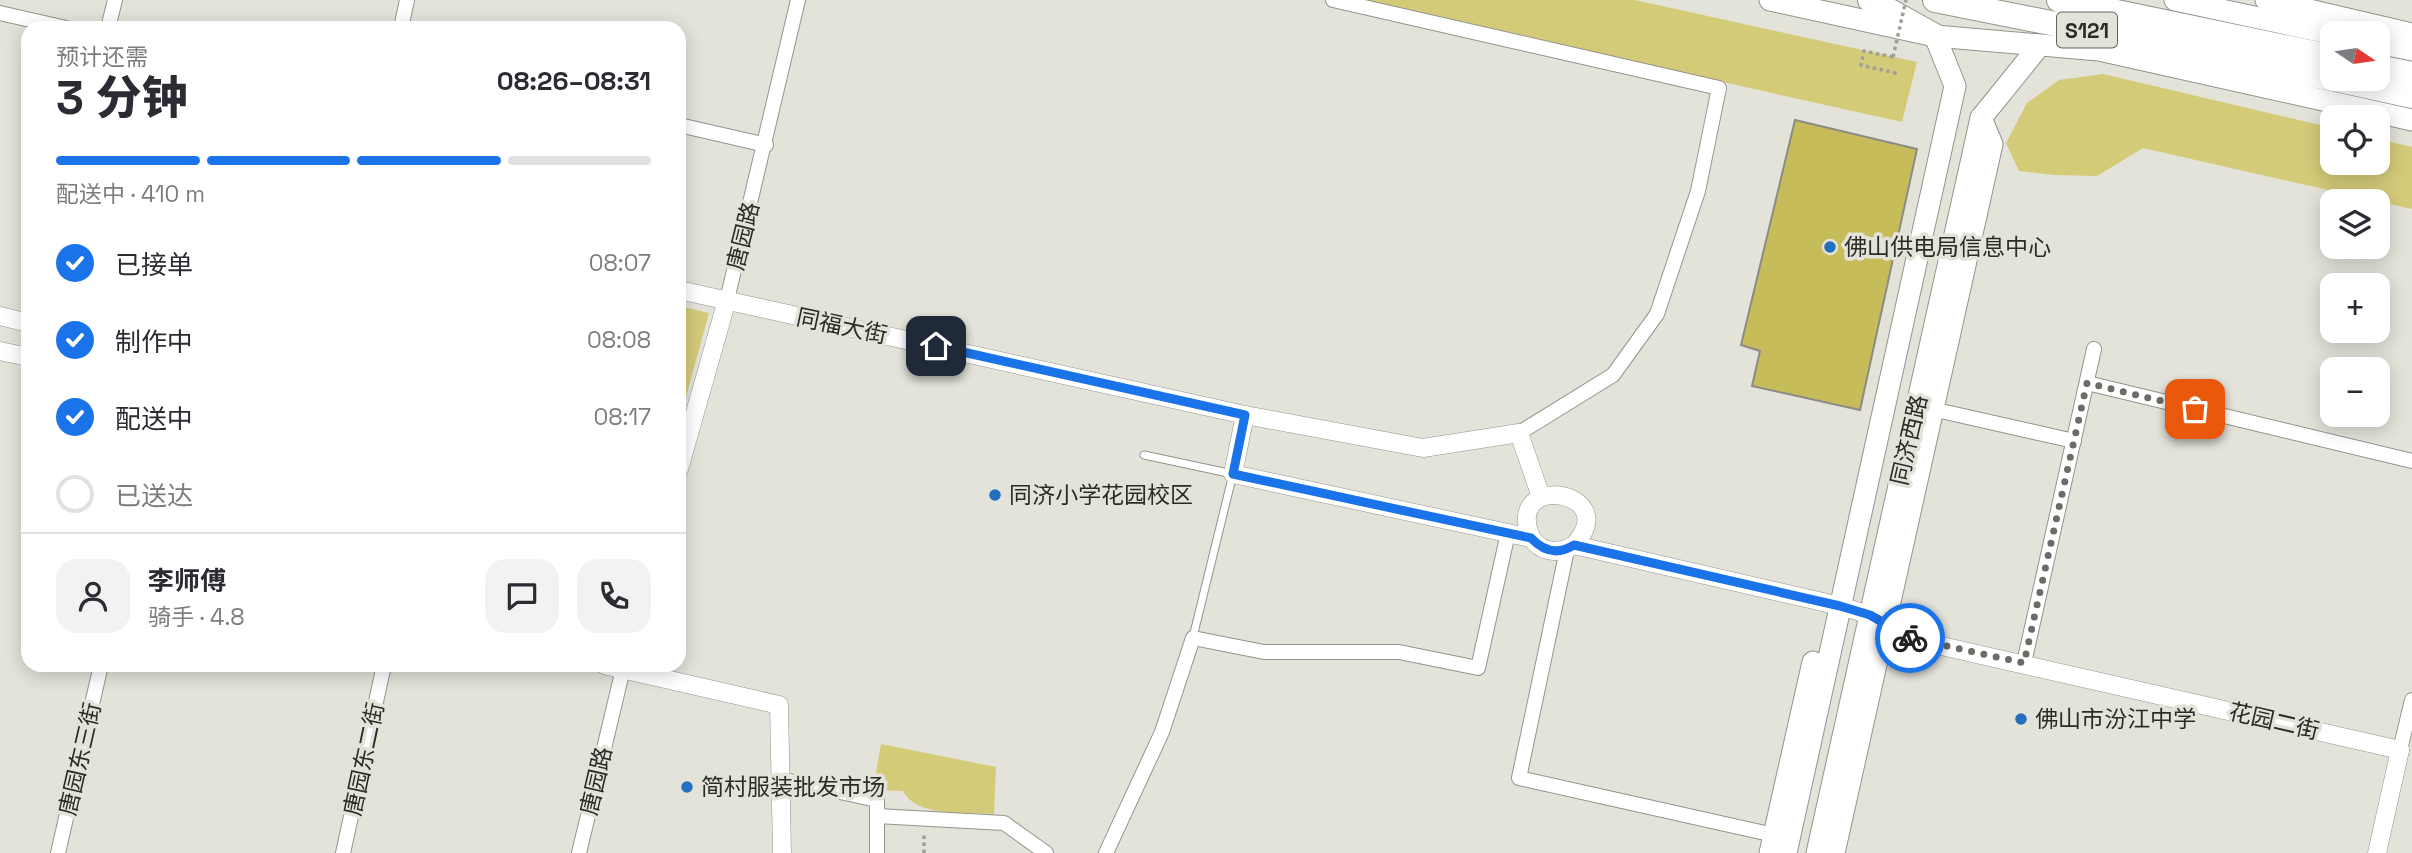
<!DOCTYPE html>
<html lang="zh">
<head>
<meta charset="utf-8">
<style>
	body { margin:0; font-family:"Space Grotesk","Noto Sans SC",sans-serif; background:#f2f2f3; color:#2b2b33; height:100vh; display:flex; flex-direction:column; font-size:26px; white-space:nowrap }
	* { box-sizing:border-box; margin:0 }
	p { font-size:23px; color:#7c7c81 }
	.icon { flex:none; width:38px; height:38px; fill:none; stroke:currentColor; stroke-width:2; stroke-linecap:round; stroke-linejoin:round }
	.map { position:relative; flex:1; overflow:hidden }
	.details { position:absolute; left:21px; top:21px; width:665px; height:651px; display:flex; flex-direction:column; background:#fff; border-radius:21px; box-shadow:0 4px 18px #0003 }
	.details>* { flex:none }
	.needle { width:46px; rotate:103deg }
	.tools { position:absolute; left:2320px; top:21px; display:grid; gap:14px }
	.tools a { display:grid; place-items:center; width:70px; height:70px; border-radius:14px; background:#fff; box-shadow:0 4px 18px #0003; font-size:35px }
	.pin { position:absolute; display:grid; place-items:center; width:60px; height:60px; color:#fff; margin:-30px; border-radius:14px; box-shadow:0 4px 10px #0006 }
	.courier { position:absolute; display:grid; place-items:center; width:70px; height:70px; margin:-35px; border:5px solid #1a73e8; border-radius:50%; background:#fff; color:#222; box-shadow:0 2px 9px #0007 }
	.head em { font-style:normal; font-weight:800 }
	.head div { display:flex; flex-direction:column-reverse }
	.head { display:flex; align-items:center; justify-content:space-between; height:119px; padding:0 35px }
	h1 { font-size:46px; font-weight:800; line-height:52px }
	.bar { display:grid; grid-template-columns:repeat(4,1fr); gap:10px 7px; align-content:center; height:84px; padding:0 35px }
	.bar i { height:9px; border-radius:5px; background:#e1e1e2 }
	.bar .active { background:#1a73e8 }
	.bar p { grid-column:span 4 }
	.line { display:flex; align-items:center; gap:18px; padding:0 35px; border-top:2px solid #e1e1e2 }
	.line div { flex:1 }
	.round { display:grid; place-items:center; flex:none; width:74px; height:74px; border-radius:21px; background:#f2f2f3 }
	ol { padding:0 35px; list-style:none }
	li { display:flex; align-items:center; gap:21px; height:77px }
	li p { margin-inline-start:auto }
	li .icon { padding:7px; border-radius:50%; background:#1a73e8; color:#fff; stroke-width:4 }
	li:last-child { color:#7c7c81 }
	li i { width:38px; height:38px; border:4px solid #e1e1e2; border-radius:50% }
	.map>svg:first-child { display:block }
</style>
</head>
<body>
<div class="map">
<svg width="2412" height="853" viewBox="0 0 2412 853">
	<rect width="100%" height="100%" fill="#e4e3da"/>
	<!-- green -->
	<g fill="#d4cb79">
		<path d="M1354,0H1635L1917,62L1902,122Z"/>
		<path d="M2103,74L2333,128V163H2378V139L2412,147V209L2143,148L2097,176L2054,175L2019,171L2006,143L2027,103L2059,80Z"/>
		<path d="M679,306L709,313L679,422Z"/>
		<path d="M881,744L996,767L994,814C968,812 917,818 903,791L873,790Z"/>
	</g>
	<!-- building -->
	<path fill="#c6bc5a" stroke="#8d8c84" stroke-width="2" d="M1795,120L1917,149L1860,410L1752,386L1760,351L1741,345Z"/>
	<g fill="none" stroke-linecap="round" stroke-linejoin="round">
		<defs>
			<path id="service" d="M1144,455L1233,474L1193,637"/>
			<g id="minor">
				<path d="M1333,0L1719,88L1698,191L1657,314L1613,375L1519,433"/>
				<path d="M0,13L66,28"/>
				<path d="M108,28L115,0"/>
				<path d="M401,28L407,0"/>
				<path d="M679,125L766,145"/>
				<path d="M727,300L798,0"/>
				<path d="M2087,383L2412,461"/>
				<path d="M1932,409L2074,441"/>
				<path d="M1567,550L1519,778L1774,835"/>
				<path d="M2024,663L2094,349"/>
				<path d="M2400,750L2412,700"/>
				<path d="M780,779L877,800V853"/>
				<path d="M877,816L1004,823L1046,853"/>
				<path d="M58,853L101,665"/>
				<path d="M343,853L384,665"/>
				<path d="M579,853L623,669"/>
				<path d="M1106,853L1162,732L1193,638L1264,652H1399L1478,668L1508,533"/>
			</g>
			<g id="tertiary">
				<path d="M679,290L1245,415L1233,474L1531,538"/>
				<path d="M0,316L28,323"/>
				<path d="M0,351L28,357"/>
				<path d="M1245,415L1423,448L1519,433L1541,497"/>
				<path d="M679,469L727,300"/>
				<path d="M1574,545C1623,492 1510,472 1529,532C1536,553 1558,555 1574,545L1840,606L1870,615L1911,639L2400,750"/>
				<path d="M604,665L779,705L782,853"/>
				<path d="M2377,853L2400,750"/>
			</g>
			<g id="secondary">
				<path d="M1770,0L1935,36L2099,50L2412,120"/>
				<path d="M2175,0L2333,34"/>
				<path d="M2266,0L2412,34"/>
				<path d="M2378,43L2412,50"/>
				<path d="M1770,853L1813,662"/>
				<path d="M1786,853L1955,86L1935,36"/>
				<path d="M1817,853L1981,118L2040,45"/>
				<path d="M1834,853L1992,144L1981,118"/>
			</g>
			<g id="trunk">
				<path d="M1870,0L1935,36"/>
				<path d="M1935,0L2333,79"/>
				<path d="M2059,0L2333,57"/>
				<path d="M2378,67L2412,74"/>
				<path d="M2334,79L2412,96"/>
			</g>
		</defs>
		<!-- service casing -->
		<use href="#service" stroke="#94948c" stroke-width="9"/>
		<!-- minor casing -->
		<use href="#minor" stroke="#94948c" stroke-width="16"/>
		<!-- tertiary casing -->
		<use href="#tertiary" stroke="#94948c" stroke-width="19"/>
		<!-- secondary casing -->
		<use href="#secondary" stroke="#94948c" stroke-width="23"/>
		<!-- trunk casing -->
		<use href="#trunk" stroke="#94948c" stroke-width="26"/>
		<!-- path -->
		<g stroke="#a09f99" stroke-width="3.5" stroke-dasharray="3.5 3.5" stroke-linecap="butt">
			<path d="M1893,57L1864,51L1861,65L1900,74"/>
			<path d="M924,853V834"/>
		</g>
		<!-- service -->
		<use href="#service" stroke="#fff" stroke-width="7"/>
		<!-- minor -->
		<use href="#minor" stroke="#fff" stroke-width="14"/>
		<!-- tertiary -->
		<use href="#tertiary" stroke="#fff" stroke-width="18"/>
		<!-- secondary -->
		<use href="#secondary" stroke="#fff" stroke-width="21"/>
		<!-- trunk -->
		<use href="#trunk" stroke="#fff" stroke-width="24"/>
		<!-- path-bridge -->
		<path stroke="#a09f99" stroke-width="3.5" stroke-dasharray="3.5 3.5" stroke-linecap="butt" d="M1893,57L1906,0"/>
	</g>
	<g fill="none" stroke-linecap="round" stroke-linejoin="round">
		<!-- done -->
		<path stroke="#6c6b66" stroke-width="7" stroke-dasharray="0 12.6" d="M1910,638L2024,663L2087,383L2195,409"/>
		<!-- route -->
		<path stroke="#1a73e8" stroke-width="9" d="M936,346L1245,415L1233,474L1531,538C1544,552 1558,555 1574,545L1840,606L1870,615L1910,638"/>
	</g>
	<!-- markers -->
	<g fill="#246fbe" stroke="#e4e3da" stroke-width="2.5">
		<circle cx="1830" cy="247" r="7"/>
		<circle cx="995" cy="495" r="7"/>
		<circle cx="2021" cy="719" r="7"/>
		<circle cx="687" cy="787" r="7"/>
	</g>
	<g text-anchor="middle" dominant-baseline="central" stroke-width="7" stroke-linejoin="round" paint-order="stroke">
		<!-- shield labels -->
		<rect fill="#e4e3da" stroke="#62625d" stroke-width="2" x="2057" y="12.5" width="60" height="35" rx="5"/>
		<g font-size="21" font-weight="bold" fill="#2b2b28">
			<text x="2087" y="30">S121</text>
		</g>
		<!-- street labels -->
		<g font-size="23" fill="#2b2b28" stroke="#e4e3da">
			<text transform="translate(743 236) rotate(-76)">唐园路</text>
			<text transform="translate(842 326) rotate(12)">同福大街</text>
			<text transform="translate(1909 440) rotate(-77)">同济西路</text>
			<text transform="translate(2274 721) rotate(13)">花园二街</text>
			<text transform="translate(80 759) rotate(-77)">唐园东三街</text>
			<text transform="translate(364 759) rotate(-78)">唐园东二街</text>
			<text transform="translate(596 781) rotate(-77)">唐园路</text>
		</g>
		<!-- poi labels -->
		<g font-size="23" fill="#2b2b28" stroke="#e4e3da" text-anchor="start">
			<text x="1844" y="247">佛山供电局信息中心</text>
			<text x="1009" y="495">同济小学花园校区</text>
			<text x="2035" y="719">佛山市汾江中学</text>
			<text x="701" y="787">简村服装批发市场</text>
		</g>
	</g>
</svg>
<div class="tools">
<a><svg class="needle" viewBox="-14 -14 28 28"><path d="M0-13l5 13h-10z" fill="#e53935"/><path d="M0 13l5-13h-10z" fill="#7c7c81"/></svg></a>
<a><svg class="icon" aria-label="locate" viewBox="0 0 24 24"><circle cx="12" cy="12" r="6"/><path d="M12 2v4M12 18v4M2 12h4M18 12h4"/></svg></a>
<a><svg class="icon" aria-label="layers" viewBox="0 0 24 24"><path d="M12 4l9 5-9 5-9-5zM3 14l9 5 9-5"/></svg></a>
<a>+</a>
<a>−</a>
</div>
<div class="pin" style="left:2195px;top:409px;background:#ea580c"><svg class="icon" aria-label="bag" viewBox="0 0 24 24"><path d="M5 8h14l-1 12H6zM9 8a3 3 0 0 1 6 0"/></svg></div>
<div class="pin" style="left:936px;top:346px;background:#1f2937"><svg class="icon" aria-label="home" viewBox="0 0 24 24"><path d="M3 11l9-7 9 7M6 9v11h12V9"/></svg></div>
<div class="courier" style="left:1910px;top:638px"><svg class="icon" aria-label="bike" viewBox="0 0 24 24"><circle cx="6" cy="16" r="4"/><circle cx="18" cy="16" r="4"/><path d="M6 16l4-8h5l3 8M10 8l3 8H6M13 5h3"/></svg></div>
<section class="details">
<div class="head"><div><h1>3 分钟</h1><p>预计还需</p></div><em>08:26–08:31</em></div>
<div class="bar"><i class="active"></i><i class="active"></i><i class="active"></i><i></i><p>配送中 · 410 m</p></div>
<ol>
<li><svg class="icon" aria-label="check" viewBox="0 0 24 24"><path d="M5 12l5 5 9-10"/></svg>已接单<p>08:07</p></li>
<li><svg class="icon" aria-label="check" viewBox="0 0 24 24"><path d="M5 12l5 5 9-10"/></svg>制作中<p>08:08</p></li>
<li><svg class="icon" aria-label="check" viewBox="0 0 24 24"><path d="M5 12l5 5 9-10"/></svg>配送中<p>08:17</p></li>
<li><i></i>已送达</li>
</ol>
<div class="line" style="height:126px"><a class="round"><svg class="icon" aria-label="person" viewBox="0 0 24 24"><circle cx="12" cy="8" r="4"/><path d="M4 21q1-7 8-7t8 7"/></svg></a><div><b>李师傅</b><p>骑手 · 4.8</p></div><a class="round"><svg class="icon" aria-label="chat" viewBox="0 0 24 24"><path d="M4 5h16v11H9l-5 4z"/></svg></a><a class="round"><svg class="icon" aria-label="phone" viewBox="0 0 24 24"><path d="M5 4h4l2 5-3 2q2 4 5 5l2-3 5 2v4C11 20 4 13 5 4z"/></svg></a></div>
</section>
</div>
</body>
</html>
